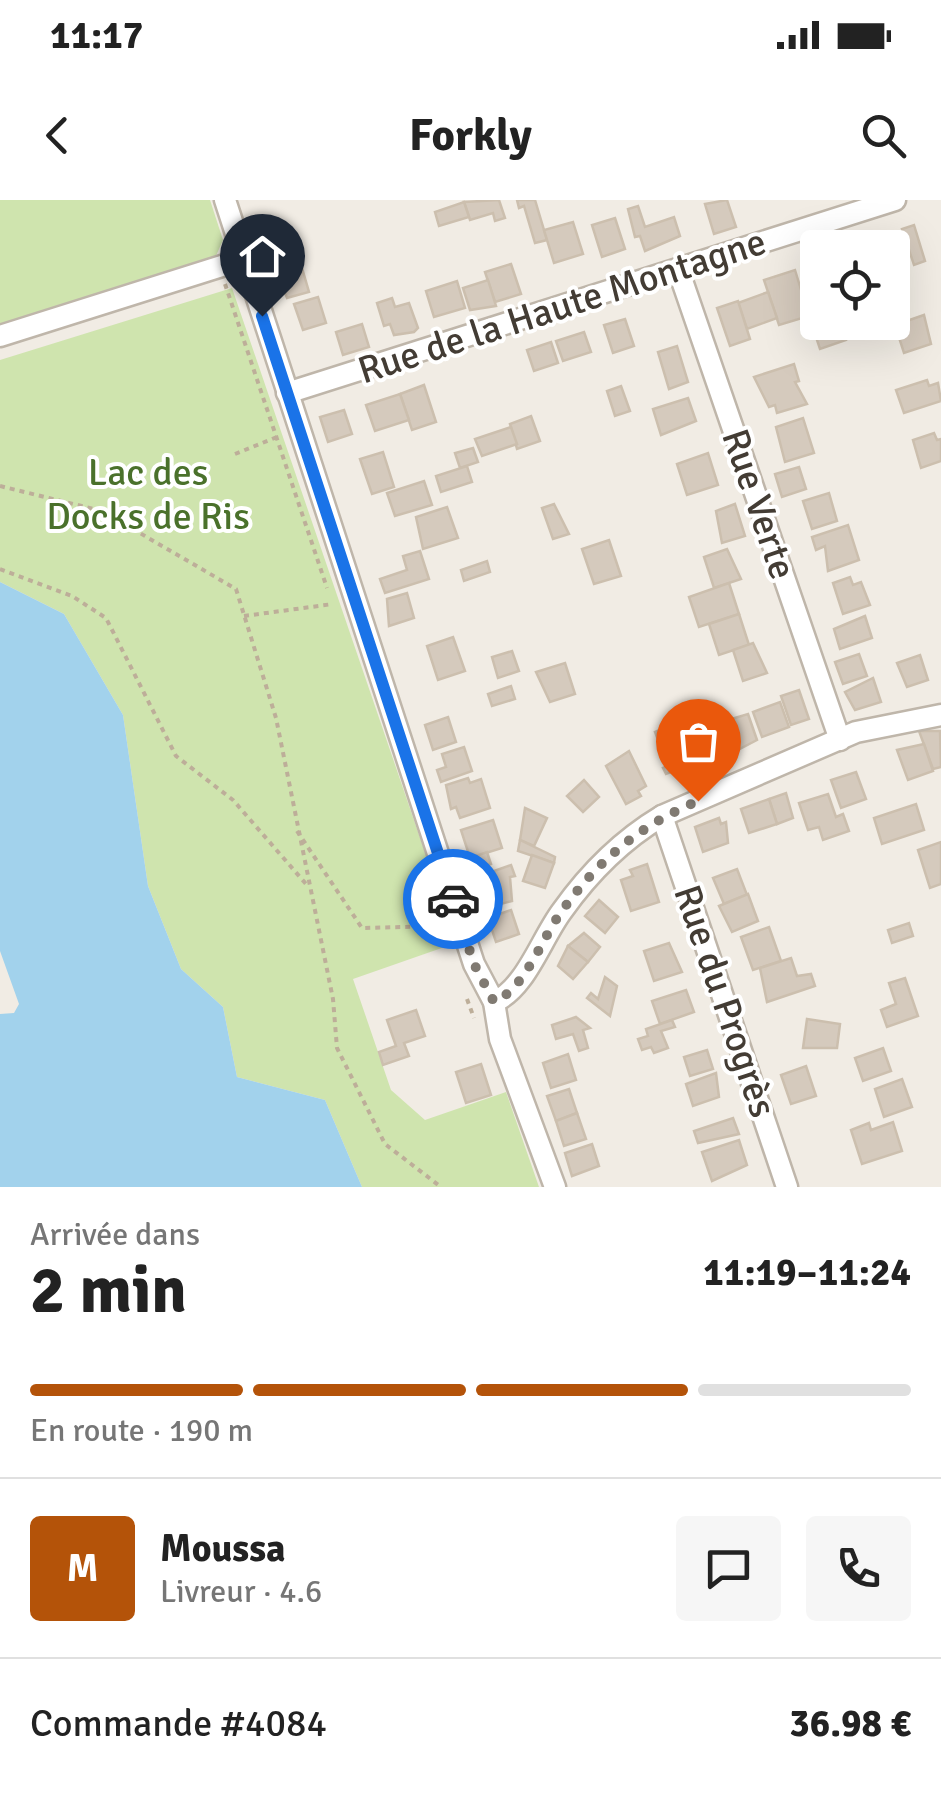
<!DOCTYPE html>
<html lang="fr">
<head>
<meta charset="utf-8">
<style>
	body { margin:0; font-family:Signika,sans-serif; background:#f6f6f6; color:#222; height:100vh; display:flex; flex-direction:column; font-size:38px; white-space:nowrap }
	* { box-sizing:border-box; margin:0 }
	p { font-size:32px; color:#767676 }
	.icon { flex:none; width:55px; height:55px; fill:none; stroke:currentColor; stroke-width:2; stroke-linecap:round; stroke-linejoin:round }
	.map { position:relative; height:987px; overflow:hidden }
	.panel { display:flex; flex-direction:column; background:#fff; flex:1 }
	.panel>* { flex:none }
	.controls { position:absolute; left:800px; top:30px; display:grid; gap:20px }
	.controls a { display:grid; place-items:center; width:110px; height:110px; border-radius:10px; background:#fff; box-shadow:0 10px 40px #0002; font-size:50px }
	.pin { position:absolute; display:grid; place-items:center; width:85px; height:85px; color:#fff; margin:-102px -42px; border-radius:50% 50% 50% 0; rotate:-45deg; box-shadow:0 0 10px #0007 }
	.pin .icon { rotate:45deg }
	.courier { position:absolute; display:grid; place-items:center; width:100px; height:100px; margin:-50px; border:8px solid #1a73e8; border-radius:50%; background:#fff; color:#222; box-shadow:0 2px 12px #0007 }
	.overview em { font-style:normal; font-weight:700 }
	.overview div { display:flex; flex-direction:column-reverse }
	.overview { display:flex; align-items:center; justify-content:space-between; height:170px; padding:0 30px }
	h1 { font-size:65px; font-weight:700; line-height:75px }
	.bar { display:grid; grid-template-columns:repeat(4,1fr); gap:15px 10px; align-content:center; height:120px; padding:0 30px }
	.bar i { height:12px; border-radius:8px; background:#e0e0e0 }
	.bar .active { background:#b45309 }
	.bar p { grid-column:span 4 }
	.line { display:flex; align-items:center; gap:25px; padding:0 30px; border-top:2px solid #e0e0e0 }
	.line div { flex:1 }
	.round { display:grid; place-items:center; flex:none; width:105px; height:105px; border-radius:10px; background:#f6f6f6 }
	.status { display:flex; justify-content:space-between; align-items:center; height:70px; padding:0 50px; background:#fff; direction:ltr }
	.status svg { height:28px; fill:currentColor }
	header { display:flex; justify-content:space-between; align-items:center; height:130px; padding:0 30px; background:#fff; font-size:45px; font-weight:700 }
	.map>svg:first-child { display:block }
</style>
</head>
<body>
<div class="status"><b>11:17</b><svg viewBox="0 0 49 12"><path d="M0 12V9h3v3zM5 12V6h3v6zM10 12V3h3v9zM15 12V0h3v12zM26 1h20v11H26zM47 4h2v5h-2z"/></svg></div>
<header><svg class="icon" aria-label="back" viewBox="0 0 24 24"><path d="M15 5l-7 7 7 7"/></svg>Forkly<svg class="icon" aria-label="search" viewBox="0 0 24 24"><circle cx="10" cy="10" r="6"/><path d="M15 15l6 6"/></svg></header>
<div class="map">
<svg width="941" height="987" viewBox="0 0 941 987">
	<rect width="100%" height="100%" fill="#f1ece4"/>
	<!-- green -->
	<g fill="#cfe4ae">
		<path d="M0,0H210L223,40L215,58L0,127Z"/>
		<path d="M232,88L456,743L353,779L391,890L425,920L506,892L539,987H362L325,900L237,877L223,807L181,769L148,686L123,515L64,414L0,382V160Z"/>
	</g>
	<!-- water -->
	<path fill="#a2d2ec" d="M0,382L64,414L123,515L148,686L181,769L223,807L237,877L325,900L362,987H0V814L14,813L19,804L0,751Z"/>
	<!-- building -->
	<g fill="#d5cabd" stroke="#ccbfae" stroke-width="2.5">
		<path d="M499,0L505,18L495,21L493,13L470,20L464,2Z"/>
		<path d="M517,0H535L547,40L535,43L524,6L519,8Z"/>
		<path d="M727,0L736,27L714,34L705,4Z"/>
		<path d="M464,2L469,17L439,26L435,12Z"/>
		<path d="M638,6L645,27L674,17L680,36L645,51L640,36L635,37L628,9Z"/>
		<path d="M615,18L625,49L602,57L592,25Z"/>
		<path d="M573,22L583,54L554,63L544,30Z"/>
		<path d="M914,25L925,61L914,65L902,29Z"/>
		<path d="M300,61L309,92L287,98L276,69Z"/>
		<path d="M511,64L521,94L495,102L485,72Z"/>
		<path d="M795,70L809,116L779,125L764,80Z"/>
		<path d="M488,80L496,106L470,110L463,88Z"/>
		<path d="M457,81L465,108L434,117L426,91Z"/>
		<path d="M768,92L777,118L747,129L738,103Z"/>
		<path d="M318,97L326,123L303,130L294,104Z"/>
		<path d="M392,98L395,107L409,103L418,128L414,132L394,135L390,124L384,126L377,103Z"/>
		<path d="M818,100V122H831L835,133L844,131L846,140L820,149L805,104Z"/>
		<path d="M738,101L750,139L730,146L717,108Z"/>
		<path d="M924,115L931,144L904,153L895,125Z"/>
		<path d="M625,119L634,146L613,153L604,125Z"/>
		<path d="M362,124L369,147L343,155L336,132Z"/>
		<path d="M584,132L591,152L563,161L556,141Z"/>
		<path d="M551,142L558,163L534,171L527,150Z"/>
		<path d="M677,146L688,182L669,189L658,152Z"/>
		<path d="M794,164L799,181L795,182L807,204L777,213L775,205L769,207L754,177Z"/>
		<path d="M927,180L929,186L938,183L941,201L904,213L896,190Z"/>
		<path d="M424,185L436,222L412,230L400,194Z"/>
		<path d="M621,186L630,211L615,216L607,191Z"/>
		<path d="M400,194L409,220L375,231L366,205Z"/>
		<path d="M688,198L696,221L661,235L653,209Z"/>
		<path d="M344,210L352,234L328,242L320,217Z"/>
		<path d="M531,216L540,241L517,249L510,224Z"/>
		<path d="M803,218L814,253L785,262L776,227Z"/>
		<path d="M511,227L517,244L482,256L475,239Z"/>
		<path d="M934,233L937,240L941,239V261L921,268L913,240Z"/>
		<path d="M473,248L478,262L460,268L455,253Z"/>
		<path d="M383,252L394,287L372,294L360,259Z"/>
		<path d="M708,253L718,285L687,295L677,264Z"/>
		<path d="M467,266L472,282L441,292L436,276Z"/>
		<path d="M799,267L806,289L782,297L775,274Z"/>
		<path d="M424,281L432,305L395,316L387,293Z"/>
		<path d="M829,293L837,321L812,329L803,301Z"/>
		<path d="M554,304L569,334L553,339L542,308Z"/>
		<path d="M735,304L745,336L722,343L716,311Z"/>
		<path d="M447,307L458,338L423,349L416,317Z"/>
		<path d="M848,325L859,360L828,371L825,346L816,350L812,337Z"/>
		<path d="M609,340L621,376L594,384L582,349Z"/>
		<path d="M727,349L741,379L714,388L704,357Z"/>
		<path d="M420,351L429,379L385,393L380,379L407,370L403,356Z"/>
		<path d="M487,361L490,372L464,381L461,370Z"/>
		<path d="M850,377L853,385L861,382L870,405L843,414L833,383Z"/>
		<path d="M729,383L739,414L699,427L689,397Z"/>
		<path d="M407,393L414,418L389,426L387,399Z"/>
		<path d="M739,414L749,445L719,455L709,424Z"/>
		<path d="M865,416L872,438L840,449L834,429Z"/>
		<path d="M453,437L465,471L438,480L427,446Z"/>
		<path d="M753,443L767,473L743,481L733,450Z"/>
		<path d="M512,451L519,471L498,478L492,457Z"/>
		<path d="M859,454L867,476L843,484L835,462Z"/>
		<path d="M920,455L928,480L907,487L897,463Z"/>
		<path d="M565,463L575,494L550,502L536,472Z"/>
		<path d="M873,478L881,502L855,510L845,492Z"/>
		<path d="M511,486L515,499L492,506L488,494Z"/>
		<path d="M799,490L809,519L791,525L781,496Z"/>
		<path d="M780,502L789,527L762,537L753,512Z"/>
		<path d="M748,514L757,540L732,553L721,522Z"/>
		<path d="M448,517L456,542L433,550L425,525Z"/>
		<path d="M678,522L694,563L666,574L663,568L668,566L655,532Z"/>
		<path d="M919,531H940L941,567L933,569Z"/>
		<path d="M924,544L933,571L908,580L897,550Z"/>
		<path d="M464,547L472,571L441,582L437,570L446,567L442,554Z"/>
		<path d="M629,551L646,586L638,591L641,596L626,604L606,566Z"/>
		<path d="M856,572L866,599L841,608L831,580Z"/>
		<path d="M468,578L470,583L481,579L490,608L460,618L456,607L451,609L446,585Z"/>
		<path d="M584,580L599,597L583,612L567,596Z"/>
		<path d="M786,593L793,618L777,624L769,599Z"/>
		<path d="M828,594L836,617L843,614L849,631L823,640L819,627L808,630L799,603Z"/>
		<path d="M769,599L777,624L749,633L741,609Z"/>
		<path d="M916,604L924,630L882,644L874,618Z"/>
		<path d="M525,608L547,618L534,646L520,640Z"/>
		<path d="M719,618L721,624L726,622L728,643L703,652L695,627Z"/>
		<path d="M493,620L502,648L470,658L461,630Z"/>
		<path d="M520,640L555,657L554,663L518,651Z"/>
		<path d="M941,642V684L930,688L918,650Z"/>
		<path d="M487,652L491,664L471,671L467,659Z"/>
		<path d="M532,655L554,663L545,688L523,681Z"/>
		<path d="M647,664L659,702L631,711L621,680L633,676L630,670Z"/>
		<path d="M511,665L515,676L510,677L512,701L485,708L479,689L498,681L494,671Z"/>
		<path d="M737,669L747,695L724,704L713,678Z"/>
		<path d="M748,694L758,721L732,732L719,706Z"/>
		<path d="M599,700L618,717L605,733L585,716Z"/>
		<path d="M511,710L519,734L496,742L488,718Z"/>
		<path d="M909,723L913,736L892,743L888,730Z"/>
		<path d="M769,727L781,761L753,770L741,737Z"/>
		<path d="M584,733L600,747L588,762L568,746Z"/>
		<path d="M669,743L682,772L654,781L644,751Z"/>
		<path d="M568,746L588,762L573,779L558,766Z"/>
		<path d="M791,758L797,776L811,774L815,786L767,802L760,768Z"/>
		<path d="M605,777L617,786L610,816L587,798L591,793L598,799Z"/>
		<path d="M905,778L918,816L887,827L881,810L896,804L889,783Z"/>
		<path d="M686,790L694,812L660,824L652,801Z"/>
		<path d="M416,810L425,836L404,843L409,856L383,865L379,852L396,846L387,820Z"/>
		<path d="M576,817L590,828L583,830L588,848L579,851L573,834L556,839L552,825Z"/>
		<path d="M807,819L840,824L837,848H803Z"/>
		<path d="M672,820L675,827L661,831L668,848L654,853L651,847L642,850L638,839L648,836L646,829Z"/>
		<path d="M883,848L891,871L863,881L855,858Z"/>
		<path d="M707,850L713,869L690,876L684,857Z"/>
		<path d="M568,854L576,880L551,888L543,863Z"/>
		<path d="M481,864L491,895L466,903L456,872Z"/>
		<path d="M806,866L816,896L791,904L781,875Z"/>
		<path d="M716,873L719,897L693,906L686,884Z"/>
		<path d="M902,879L912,907L884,917L875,889Z"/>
		<path d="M569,889L577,913L556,921L547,896Z"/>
		<path d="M577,913L586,939L564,946L556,921Z"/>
		<path d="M733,918L739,934L698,943L694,931Z"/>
		<path d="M893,922L902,951L862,964L851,930L869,923L871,930Z"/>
		<path d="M739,940L747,965L712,981L702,952Z"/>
		<path d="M592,944L599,966L572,976L565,953Z"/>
	</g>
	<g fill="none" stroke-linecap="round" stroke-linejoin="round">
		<defs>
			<g id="street">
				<path d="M225,0L474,764L494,802L500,839L555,987"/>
				<path d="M678,69L840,540"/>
				<path d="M0,136L244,59"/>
				<path d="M287,193L895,0"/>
				<path d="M662,616L787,987"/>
				<path d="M494,802C526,788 541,739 562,711C589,673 622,640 662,616L856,532L941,515"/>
			</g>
		</defs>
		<!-- street casing -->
		<use href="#street" stroke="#bfb6aa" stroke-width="25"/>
		<!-- path -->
		<g stroke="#bdae99" stroke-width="4" stroke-dasharray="5 5" stroke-linecap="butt">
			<path d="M225,84L327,388"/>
			<path d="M235,254L277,237"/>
			<path d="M0,286L102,311L236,389L276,518L333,799L337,848L385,944L441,987"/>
			<path d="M0,369L72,396L106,418L176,556L233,600L306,684"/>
			<path d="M244,416L333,404"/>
			<path d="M297,631L362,728L441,726"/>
			<path d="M467,799L474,818"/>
		</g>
		<!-- street -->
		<use href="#street" stroke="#fff" stroke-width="20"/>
	</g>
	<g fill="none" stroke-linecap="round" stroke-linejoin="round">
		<!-- done -->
		<path stroke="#807a72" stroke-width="10" stroke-dasharray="0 18" d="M453,699L474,764L494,802C526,788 541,739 562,711C598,660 641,625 698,601"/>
		<!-- route -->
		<path stroke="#1a73e8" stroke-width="12" d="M262,116L453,699"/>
	</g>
	<g text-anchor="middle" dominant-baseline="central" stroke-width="8" stroke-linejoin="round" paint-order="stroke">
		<!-- street labels -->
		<g font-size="38" fill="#433c34" stroke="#fff">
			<text transform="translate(562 106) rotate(-18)">Rue de la Haute Montagne</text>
			<text transform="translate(759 304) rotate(71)">Rue Verte</text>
			<text transform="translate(725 801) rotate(71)">Rue du Progrès</text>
		</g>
		<!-- park labels -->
		<g font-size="38" fill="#4a712b" stroke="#fff">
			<text x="148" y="272">Lac des<tspan x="148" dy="44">Docks de Ris</tspan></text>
		</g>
	</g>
</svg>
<div class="controls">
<a><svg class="icon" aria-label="locate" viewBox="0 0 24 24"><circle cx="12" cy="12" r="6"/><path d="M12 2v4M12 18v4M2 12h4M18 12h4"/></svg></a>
</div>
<div class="pin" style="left:698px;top:601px;background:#ea580c"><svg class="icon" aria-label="bag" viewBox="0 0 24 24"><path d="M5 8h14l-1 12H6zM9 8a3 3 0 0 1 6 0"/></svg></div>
<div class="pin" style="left:262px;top:116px;background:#1f2937"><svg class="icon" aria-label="home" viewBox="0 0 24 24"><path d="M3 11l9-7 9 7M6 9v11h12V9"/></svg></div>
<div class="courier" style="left:453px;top:699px"><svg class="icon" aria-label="car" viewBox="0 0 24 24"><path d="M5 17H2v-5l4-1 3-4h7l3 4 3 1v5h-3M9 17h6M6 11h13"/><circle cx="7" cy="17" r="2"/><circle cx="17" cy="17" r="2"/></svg></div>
</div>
<section class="panel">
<div class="overview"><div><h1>2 min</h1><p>Arrivée dans</p></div><em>11:19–11:24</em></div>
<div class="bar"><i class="active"></i><i class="active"></i><i class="active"></i><i></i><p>En route · 190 m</p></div>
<div class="line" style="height:180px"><b class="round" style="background:#b45309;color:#fff">M</b><div><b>Moussa</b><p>Livreur · 4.6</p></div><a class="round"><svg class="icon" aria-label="chat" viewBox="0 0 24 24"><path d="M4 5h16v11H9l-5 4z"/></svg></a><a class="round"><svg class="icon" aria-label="phone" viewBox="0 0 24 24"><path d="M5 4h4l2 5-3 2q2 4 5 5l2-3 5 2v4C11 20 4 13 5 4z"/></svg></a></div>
<div class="line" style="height:130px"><div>Commande #4084</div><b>36.98 €</b></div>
</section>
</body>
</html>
